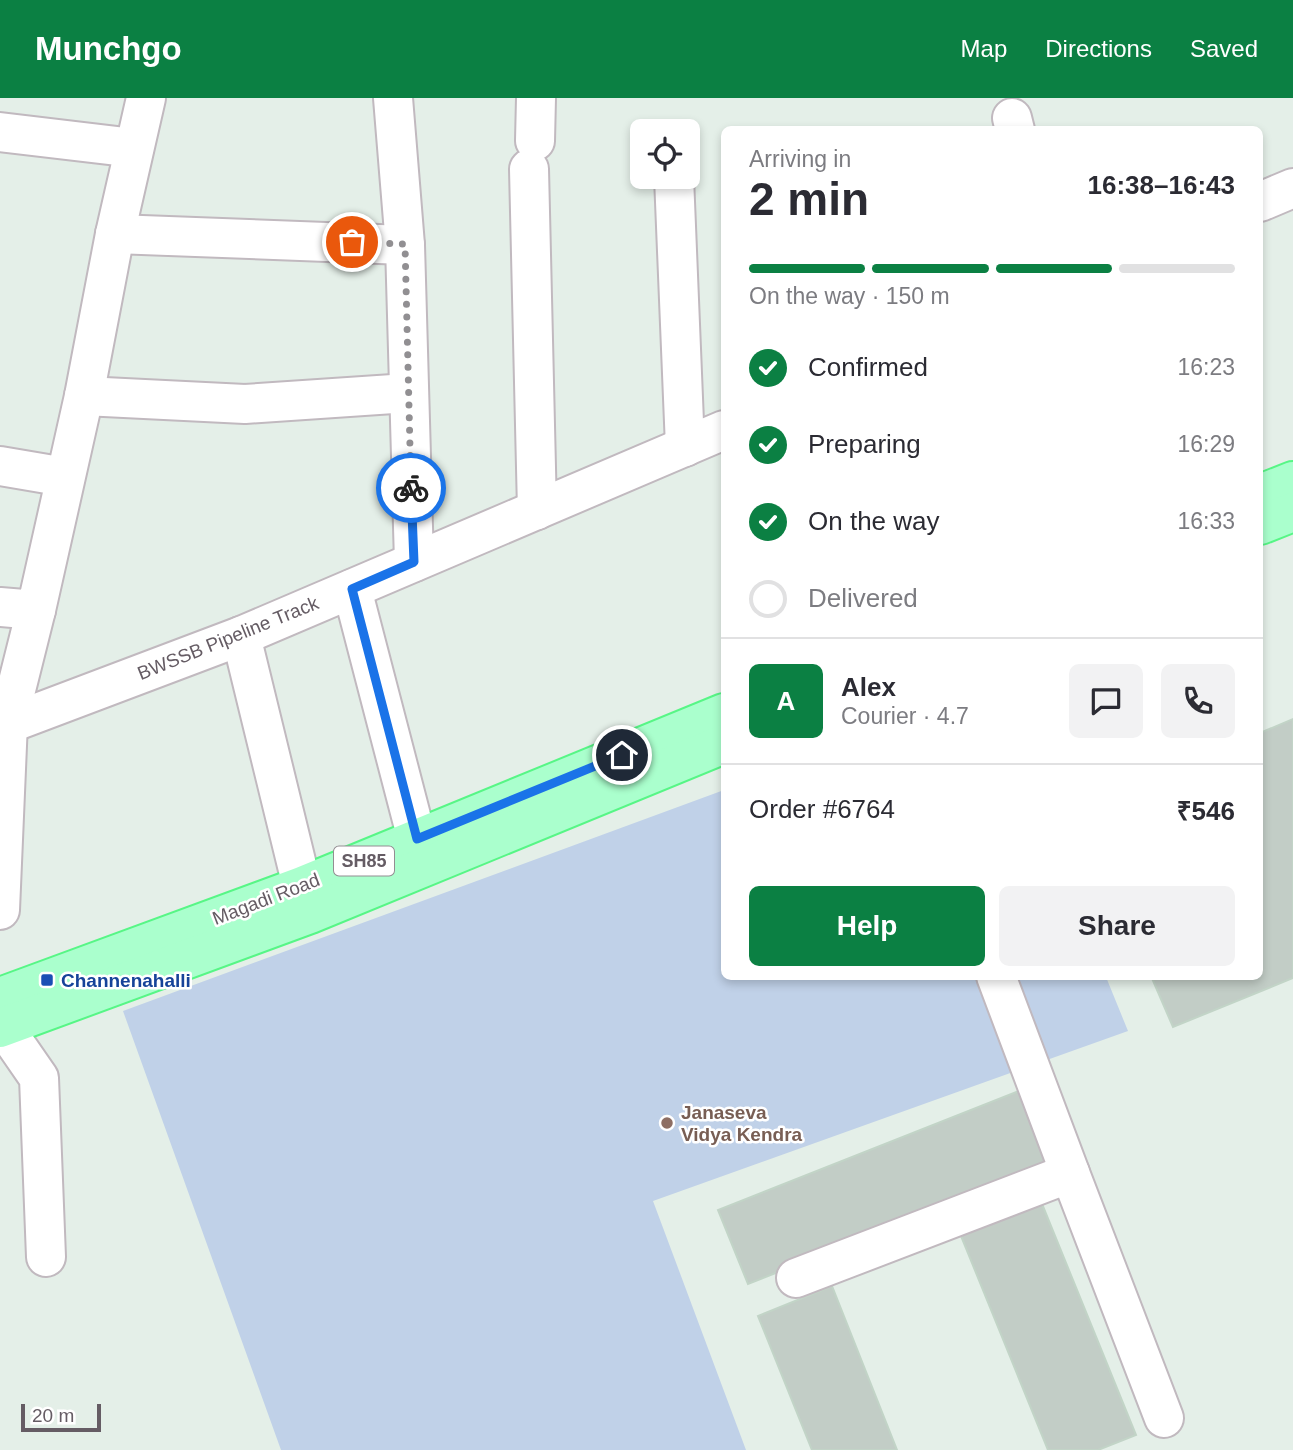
<!DOCTYPE html>
<html lang="en">
<head>
<meta charset="utf-8">
<style>
	body { margin:0; font-family:Helvetica,sans-serif; background:#f2f2f3; color:#2b2b33; height:100vh; display:flex; flex-direction:column; font-size:26px; white-space:nowrap }
	* { box-sizing:border-box; margin:0 }
	p { font-size:23px; color:#7c7c81 }
	.icon { flex:none; width:38px; height:38px; fill:none; stroke:currentColor; stroke-width:2; stroke-linecap:round; stroke-linejoin:round }
	.map { position:relative; flex:1; overflow:hidden }
	.panel { position:absolute; left:721px; top:28px; width:542px; height:854px; display:flex; flex-direction:column; background:#fff; border-radius:10px; box-shadow:0 4px 10px #0003 }
	.panel>* { flex:none }
	.fabs { position:absolute; left:630px; top:21px; display:grid; gap:14px }
	.fabs a { display:grid; place-items:center; width:70px; height:70px; border-radius:10px; background:#fff; box-shadow:0 4px 10px #0003; font-size:35px }
	.scale { position:absolute; left:21px; bottom:18px; width:80px; box-sizing:border-box; padding-left:7px; border:4px solid #655c64; border-top:0; font-size:19px; line-height:24px; white-space:nowrap; color:#655c64; -webkit-text-stroke:5px #fff; paint-order:stroke }
	.pin { position:absolute; display:grid; place-items:center; width:60px; height:60px; color:#fff; margin:-30px; border:4px solid #fff; border-radius:50%; box-shadow:0 2px 7px #0007 }
	.courier { position:absolute; display:grid; place-items:center; width:70px; height:70px; margin:-35px; border:5px solid #1a73e8; border-radius:50%; background:#fff; color:#222; box-shadow:0 2px 9px #0007 }
	.head em { font-style:normal; font-weight:700 }
	.head div { display:flex; flex-direction:column-reverse }
	.head { display:flex; align-items:center; justify-content:space-between; height:119px; padding:0 28px }
	h1 { font-size:46px; font-weight:700; line-height:52px }
	.bar { display:grid; grid-template-columns:repeat(4,1fr); gap:10px 7px; align-content:center; height:84px; padding:0 28px }
	.bar i { height:9px; border-radius:5px; background:#e1e1e2 }
	.bar .selected { background:#0b8043 }
	.bar p { grid-column:span 4 }
	.line { display:flex; align-items:center; gap:18px; padding:0 28px; border-top:2px solid #e1e1e2 }
	.line div { flex:1 }
	.round { display:grid; place-items:center; flex:none; width:74px; height:74px; border-radius:10px; background:#f2f2f3 }
	ol { padding:0 28px; list-style:none }
	li { display:flex; align-items:center; gap:21px; height:77px }
	li p { margin-inline-start:auto }
	li .icon { padding:7px; border-radius:50%; background:#0b8043; color:#fff; stroke-width:4 }
	li:last-child { color:#7c7c81 }
	li i { width:38px; height:38px; border:4px solid #e1e1e2; border-radius:50% }
	.action { display:flex; gap:14px; margin-top:auto; padding:14px 28px }
	.action a { flex:1; height:80px; border-radius:10px; background:#0b8043; color:#fff; font-size:28px; font-weight:700; line-height:80px; text-align:center }
	.action a+a { background:#f2f2f3; color:#2b2b33 }
	header { display:flex; align-items:center; gap:42px; box-sizing:border-box; height:98px; padding:0 35px; background:#0b8043; color:#fff }
	header strong { font-size:33px }
	nav { display:flex; gap:38px; margin-inline-start:auto; font-size:24px }
	.map>svg:first-child { display:block }
</style>
</head>
<body>
<header>
<strong>Munchgo</strong>
<nav><a>Map</a><a>Directions</a><a>Saved</a></nav>
</header>
<div class="map">
<svg width="1293" height="1352" viewBox="0 0 1293 1352">
	<rect width="100%" height="100%" fill="#e4efe8"/>
	<!-- green -->
	<path fill="#c0d1e8" d="M724,692V878L1106,879L1128,933L653,1103L746,1352H281L123,913Z"/>
	<!-- building -->
	<g fill="#c2cdc6" stroke="#c2d4c7" stroke-width="2">
		<path d="M1293,621V880L1173,929L1151,878H1260V635Z"/>
		<path d="M1019,993L1048,1067L748,1186L718,1112Z"/>
		<path d="M1040,1101L1136,1337L1098,1352H1048L959,1133Z"/>
		<path d="M832,1188L897,1352H812L758,1218Z"/>
	</g>
	<g fill="none" stroke-linecap="round" stroke-linejoin="round">
		<defs>
			<g id="minor">
				<path d="M393,0L405,147L414,464"/>
				<path d="M1012,20L1015,32"/>
				<path d="M0,34L134,50"/>
				<path d="M535,43L536,0"/>
				<path d="M529,71L537,412"/>
				<path d="M674,79L685,349"/>
				<path d="M1260,104L1293,90"/>
				<path d="M115,136L405,147"/>
				<path d="M84,298L245,306L408,295"/>
				<path d="M0,368L65,379"/>
				<path d="M352,491L417,741"/>
				<path d="M0,509L36,512L84,298L115,136L146,0"/>
				<path d="M241,538L302,788"/>
				<path d="M0,629L241,538L724,332"/>
				<path d="M0,812L8,624L36,512"/>
				<path d="M996,878L1070,1075"/>
				<path d="M0,916L3,928L39,980L46,1159"/>
				<path d="M796,1180L1070,1075L1164,1320"/>
			</g>
			<g id="major">
				<path d="M1260,396L1293,383"/>
				<path d="M1260,427L1293,414"/>
				<path d="M0,899L302,788L724,615"/>
				<path d="M0,930L310,816L724,646"/>
			</g>
		</defs>
		<!-- minor casing -->
		<use href="#minor" stroke="#c1b9bf" stroke-width="42"/>
		<!-- major casing -->
		<use href="#major" stroke="#57f686" stroke-width="42"/>
		<!-- minor -->
		<use href="#minor" stroke="#fff" stroke-width="38"/>
		<!-- major -->
		<use href="#major" stroke="#aaffcd" stroke-width="38"/>
	</g>
	<g fill="none" stroke-linecap="round" stroke-linejoin="round">
		<!-- done -->
		<path stroke="#918f92" stroke-width="7" stroke-dasharray="0 12.6" d="M352,144L405,146L411,390"/>
		<!-- route -->
		<path stroke="#1a73e8" stroke-width="9" d="M411,390L414,464L352,491L417,741L622,657"/>
	</g>
	<!-- markers -->
	<rect fill="#1a4fb4" stroke="#fff" stroke-width="2.5" x="40" y="875" width="14" height="14" rx="3.5"/>
	<circle fill="#8d6e63" stroke="#fff" stroke-width="2.5" cx="667" cy="1025" r="7"/>
	<g text-anchor="middle" dominant-baseline="central" stroke-width="5" stroke-linejoin="round" paint-order="stroke">
		<!-- shield labels -->
		<rect fill="#fff" stroke="#938d92" stroke-width="2" x="334" y="748.5" width="60" height="29" rx="5"/>
		<g font-size="18" font-weight="bold" fill="#655c64">
			<text x="364" y="763">SH85</text>
		</g>
		<!-- street labels -->
		<g font-size="19" fill="#655c64" stroke="#fff">
			<text transform="translate(228 540) rotate(-22)">BWSSB Pipeline Track</text>
			<text transform="translate(266 801) rotate(-21)">Magadi Road</text>
		</g>
		<!-- transit labels -->
		<g font-size="19" font-weight="bold" fill="#164399" stroke="#fff" text-anchor="start">
			<text x="61" y="882">Channenahalli</text>
		</g>
		<!-- education labels -->
		<g font-size="19" font-weight="bold" fill="#785e54" stroke="#fff" text-anchor="start">
			<text x="681" y="1014">Janaseva<tspan x="681" dy="22">Vidya Kendra</tspan></text>
		</g>
	</g>
</svg>
<div class="fabs">
<a><svg class="icon" aria-label="locate" viewBox="0 0 24 24"><circle cx="12" cy="12" r="6"/><path d="M12 2v4M12 18v4M2 12h4M18 12h4"/></svg></a>
</div>
<div class="scale">20 m</div>
<div class="pin" style="left:352px;top:144px;background:#ea580c"><svg class="icon" aria-label="bag" viewBox="0 0 24 24"><path d="M5 8h14l-1 12H6zM9 8a3 3 0 0 1 6 0"/></svg></div>
<div class="pin" style="left:622px;top:657px;background:#1f2937"><svg class="icon" aria-label="home" viewBox="0 0 24 24"><path d="M3 11l9-7 9 7M6 9v11h12V9"/></svg></div>
<div class="courier" style="left:411px;top:390px"><svg class="icon" aria-label="bike" viewBox="0 0 24 24"><circle cx="6" cy="16" r="4"/><circle cx="18" cy="16" r="4"/><path d="M6 16l4-8h5l3 8M10 8l3 8H6M13 5h3"/></svg></div>
<section class="panel">
<div class="head"><div><h1>2 min</h1><p>Arriving in</p></div><em>16:38–16:43</em></div>
<div class="bar"><i class="selected"></i><i class="selected"></i><i class="selected"></i><i></i><p>On the way · 150 m</p></div>
<ol>
<li><svg class="icon" aria-label="check" viewBox="0 0 24 24"><path d="M5 12l5 5 9-10"/></svg>Confirmed<p>16:23</p></li>
<li><svg class="icon" aria-label="check" viewBox="0 0 24 24"><path d="M5 12l5 5 9-10"/></svg>Preparing<p>16:29</p></li>
<li><svg class="icon" aria-label="check" viewBox="0 0 24 24"><path d="M5 12l5 5 9-10"/></svg>On the way<p>16:33</p></li>
<li><i></i>Delivered</li>
</ol>
<div class="line" style="height:126px"><b class="round" style="background:#0b8043;color:#fff">A</b><div><b>Alex</b><p>Courier · 4.7</p></div><a class="round"><svg class="icon" aria-label="chat" viewBox="0 0 24 24"><path d="M4 5h16v11H9l-5 4z"/></svg></a><a class="round"><svg class="icon" aria-label="phone" viewBox="0 0 24 24"><path d="M5 4h4l2 5-3 2q2 4 5 5l2-3 5 2v4C11 20 4 13 5 4z"/></svg></a></div>
<div class="line" style="height:91px"><div>Order #6764</div><b>₹546</b></div>
<div class="action"><a>Help</a><a>Share</a></div>
</section>
</div>
</body>
</html>
